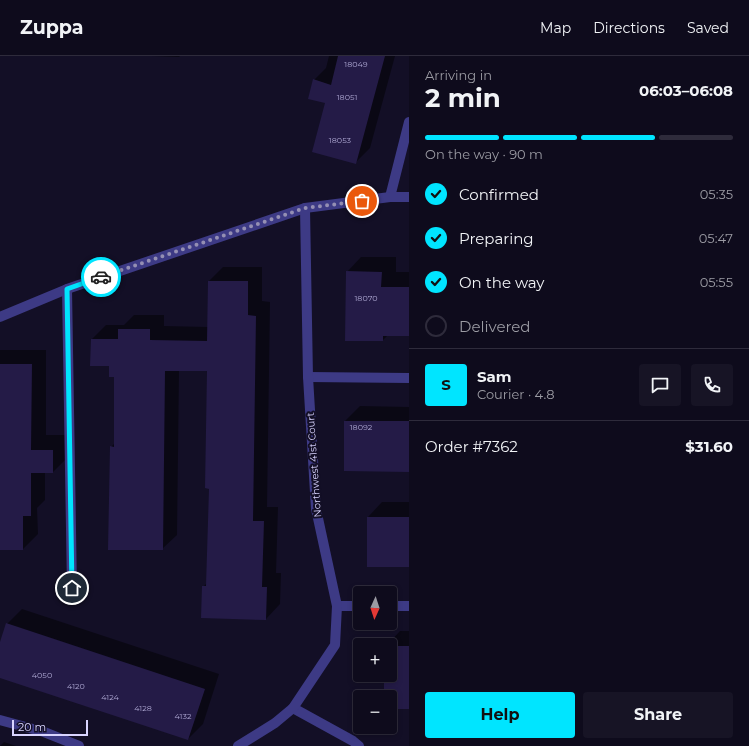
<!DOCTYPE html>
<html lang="en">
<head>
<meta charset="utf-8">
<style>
	body { margin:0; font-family:Montserrat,sans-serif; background:#171425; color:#f1f3f6; height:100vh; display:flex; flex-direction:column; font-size:15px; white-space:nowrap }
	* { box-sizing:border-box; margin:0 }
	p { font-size:13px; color:#9b9ba3 }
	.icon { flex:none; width:22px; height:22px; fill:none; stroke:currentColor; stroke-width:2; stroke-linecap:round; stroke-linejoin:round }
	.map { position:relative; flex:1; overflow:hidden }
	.panel { display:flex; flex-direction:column; background:#0e0b1c; width:340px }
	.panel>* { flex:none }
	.needle { width:26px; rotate:183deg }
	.buttons { position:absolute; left:353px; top:530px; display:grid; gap:8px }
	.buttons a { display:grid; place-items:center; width:44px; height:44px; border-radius:4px; background:#0e0b1c; box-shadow:0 2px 6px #0003,0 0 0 1px #2e2b3b; font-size:20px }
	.scale { position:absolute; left:12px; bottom:10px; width:76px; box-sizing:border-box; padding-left:4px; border:2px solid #d9d4ff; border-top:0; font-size:11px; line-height:14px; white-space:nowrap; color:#d9d4ff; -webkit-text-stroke:3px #130f26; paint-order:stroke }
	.pin { position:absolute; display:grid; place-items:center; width:34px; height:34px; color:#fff; margin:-17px; border:2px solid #fff; border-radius:50%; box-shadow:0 1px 4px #0007 }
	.courier { position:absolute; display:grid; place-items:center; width:40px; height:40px; margin:-20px; border:3px solid #00e5ff; border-radius:50%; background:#fff; color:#222; box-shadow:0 1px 5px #0007 }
	.headline em { font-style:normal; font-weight:700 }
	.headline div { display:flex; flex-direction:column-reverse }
	.headline { display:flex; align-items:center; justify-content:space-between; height:68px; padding:0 16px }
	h1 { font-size:26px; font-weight:700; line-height:30px }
	.bar { display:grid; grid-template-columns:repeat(4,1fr); gap:6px 4px; align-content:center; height:48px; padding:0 16px }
	.bar i { height:5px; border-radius:3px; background:#2e2b3b }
	.bar .active { background:#00e5ff }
	.bar p { grid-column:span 4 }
	.line { display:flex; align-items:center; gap:10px; padding:0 16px; border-top:1px solid #2e2b3b }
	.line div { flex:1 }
	.round { display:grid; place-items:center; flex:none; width:42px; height:42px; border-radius:4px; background:#171425 }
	ol { padding:0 16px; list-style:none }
	li { display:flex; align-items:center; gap:12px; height:44px }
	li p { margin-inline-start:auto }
	li .icon { padding:4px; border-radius:50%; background:#00e5ff; color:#111; stroke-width:4 }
	li:last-child { color:#9b9ba3 }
	li i { width:22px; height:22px; border:2px solid #2e2b3b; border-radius:50% }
	.primary-button { display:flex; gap:8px; margin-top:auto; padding:8px 16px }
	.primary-button a { flex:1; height:46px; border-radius:4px; background:#00e5ff; color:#111; font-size:16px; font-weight:700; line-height:46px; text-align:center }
	.primary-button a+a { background:#171425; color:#f1f3f6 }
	header { display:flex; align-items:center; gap:24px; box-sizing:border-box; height:56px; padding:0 20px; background:#0e0b1c; border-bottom:1px solid #2e2b3b }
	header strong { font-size:19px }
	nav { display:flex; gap:22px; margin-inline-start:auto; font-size:14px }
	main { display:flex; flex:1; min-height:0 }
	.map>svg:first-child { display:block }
</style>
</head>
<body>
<header>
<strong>Zuppa</strong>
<nav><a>Map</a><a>Directions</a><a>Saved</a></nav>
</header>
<main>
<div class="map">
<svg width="409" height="690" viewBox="0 0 409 690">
	<rect width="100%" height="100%" fill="#130f26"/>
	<!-- shadow -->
	<g fill="#0007">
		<path d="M152,0H180L179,1Z"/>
		<path d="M329,0H395L370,92L355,107L314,24L326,12Z"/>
		<path d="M361,201H396V216H409V279H388L383,284L347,216Z"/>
		<path d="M223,211H262V245L270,246L267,451H278L276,517H281L280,548L266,563L203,531L207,527L210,432L208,314H179L177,479L162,493L111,391L115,387V320L110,309L92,283L106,269H124L134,259H164V270L208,271L209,225Z"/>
		<path d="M0,294H46V379H68V401L53,416H45V444L37,452L38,478L23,493H0Z"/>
		<path d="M360,350L409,351V415L345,365Z"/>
		<path d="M382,446H409V510L368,461Z"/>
		<path d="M22,553L219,618L203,668L188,683L0,621V589L7,568Z"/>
		<path d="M400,575H409V652H390V641H385V619H390V589H387Z"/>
		<path d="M4,686L16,690H0Z"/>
	</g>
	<!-- building -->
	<g fill="#241b47">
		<path d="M338,0H385L356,108L312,96L325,47L308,43L313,23L331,29Z"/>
		<path d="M346,215L382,216L381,231H409V280H383V285H345Z"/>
		<path d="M208,225H248V259L256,260L253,465H264L262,531H267L266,564L201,562L202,530H206L209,433L205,432L207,315H165L163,494H108L110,390L114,391V321H109V310H90L91,283H118V273H150V284L207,285Z"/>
		<path d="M0,308H32L31,394H53V417H31V460H23V494H0Z"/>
		<path d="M344,365H409V416L344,415Z"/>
		<rect x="367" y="461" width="42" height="50"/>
		<path d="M6,567L205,633L188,684L0,622V586Z"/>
		<path d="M390,590H409V653H390V641H384V619H390Z"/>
	</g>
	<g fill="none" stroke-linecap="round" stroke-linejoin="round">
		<!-- minor -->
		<g stroke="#3d3a85" stroke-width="10">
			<path d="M390,141L409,66"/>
			<path d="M67,233L72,533"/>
			<path d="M0,261L67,233L305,152L390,141H409"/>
			<path d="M308,321L409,322"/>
			<path d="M337,550H360"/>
			<path d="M390,550H409"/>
			<path d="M293,652L353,685L359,690"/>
			<path d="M0,664L44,676L79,690"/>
			<path d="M238,690L275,667L293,652L335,589L337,550L316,453L308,321L305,152"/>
		</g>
	</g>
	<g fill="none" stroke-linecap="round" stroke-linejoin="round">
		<!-- done -->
		<path stroke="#948fb3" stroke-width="4" stroke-dasharray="0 7.2" d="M101,221L305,152L362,145"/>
		<!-- route -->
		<path stroke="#00e5ff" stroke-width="5" d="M72,532L67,233L101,221"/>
	</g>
	<g text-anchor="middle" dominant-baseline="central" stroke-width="4" stroke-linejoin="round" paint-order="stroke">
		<!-- number labels -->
		<g font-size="8" fill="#aca6d1">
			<text x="356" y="8">18049</text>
			<text x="347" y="41">18051</text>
			<text x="340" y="84">18053</text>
			<text x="366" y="242">18070</text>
			<text x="361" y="371">18092</text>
			<text x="42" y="619">4050</text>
			<text x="76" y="630">4120</text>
			<text x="110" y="641">4124</text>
			<text x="143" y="652">4128</text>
			<text x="183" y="660">4132</text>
		</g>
		<!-- street labels -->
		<g font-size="10" fill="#d9d4ff" stroke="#130f26">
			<text transform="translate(314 409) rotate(-94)">Northwest 41st Court</text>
		</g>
	</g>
</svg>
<div class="buttons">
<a><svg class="needle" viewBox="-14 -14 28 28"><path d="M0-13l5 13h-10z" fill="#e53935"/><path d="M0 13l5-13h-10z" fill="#9b9ba3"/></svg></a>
<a>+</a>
<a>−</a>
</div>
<div class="scale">20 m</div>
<div class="pin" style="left:362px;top:145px;background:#ea580c"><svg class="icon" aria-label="bag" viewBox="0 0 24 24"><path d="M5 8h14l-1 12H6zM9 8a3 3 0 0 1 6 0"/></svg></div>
<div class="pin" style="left:72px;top:532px;background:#1f2937"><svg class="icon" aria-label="home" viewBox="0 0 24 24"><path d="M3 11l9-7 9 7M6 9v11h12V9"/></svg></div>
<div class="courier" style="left:101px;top:221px"><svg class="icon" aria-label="car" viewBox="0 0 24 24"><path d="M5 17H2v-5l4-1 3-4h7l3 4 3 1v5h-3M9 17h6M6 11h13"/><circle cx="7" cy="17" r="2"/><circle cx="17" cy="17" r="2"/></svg></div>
</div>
<section class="panel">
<div class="headline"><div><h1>2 min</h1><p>Arriving in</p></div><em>06:03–06:08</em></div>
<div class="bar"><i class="active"></i><i class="active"></i><i class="active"></i><i></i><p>On the way · 90 m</p></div>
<ol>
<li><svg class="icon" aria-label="check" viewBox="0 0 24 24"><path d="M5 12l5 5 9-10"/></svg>Confirmed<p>05:35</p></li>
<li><svg class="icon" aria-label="check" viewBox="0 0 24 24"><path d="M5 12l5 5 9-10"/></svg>Preparing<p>05:47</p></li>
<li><svg class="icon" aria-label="check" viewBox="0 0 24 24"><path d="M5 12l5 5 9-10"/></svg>On the way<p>05:55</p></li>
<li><i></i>Delivered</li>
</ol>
<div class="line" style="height:72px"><b class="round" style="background:#00e5ff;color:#111">S</b><div><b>Sam</b><p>Courier · 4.8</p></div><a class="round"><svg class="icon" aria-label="chat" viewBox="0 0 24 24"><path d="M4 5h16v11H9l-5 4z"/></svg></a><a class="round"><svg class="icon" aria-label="phone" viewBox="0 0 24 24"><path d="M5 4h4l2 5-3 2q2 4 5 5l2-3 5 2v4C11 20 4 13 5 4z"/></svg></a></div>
<div class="line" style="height:52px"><div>Order #7362</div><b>$31.60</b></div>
<div class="primary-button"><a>Help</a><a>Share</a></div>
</section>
</main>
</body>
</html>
